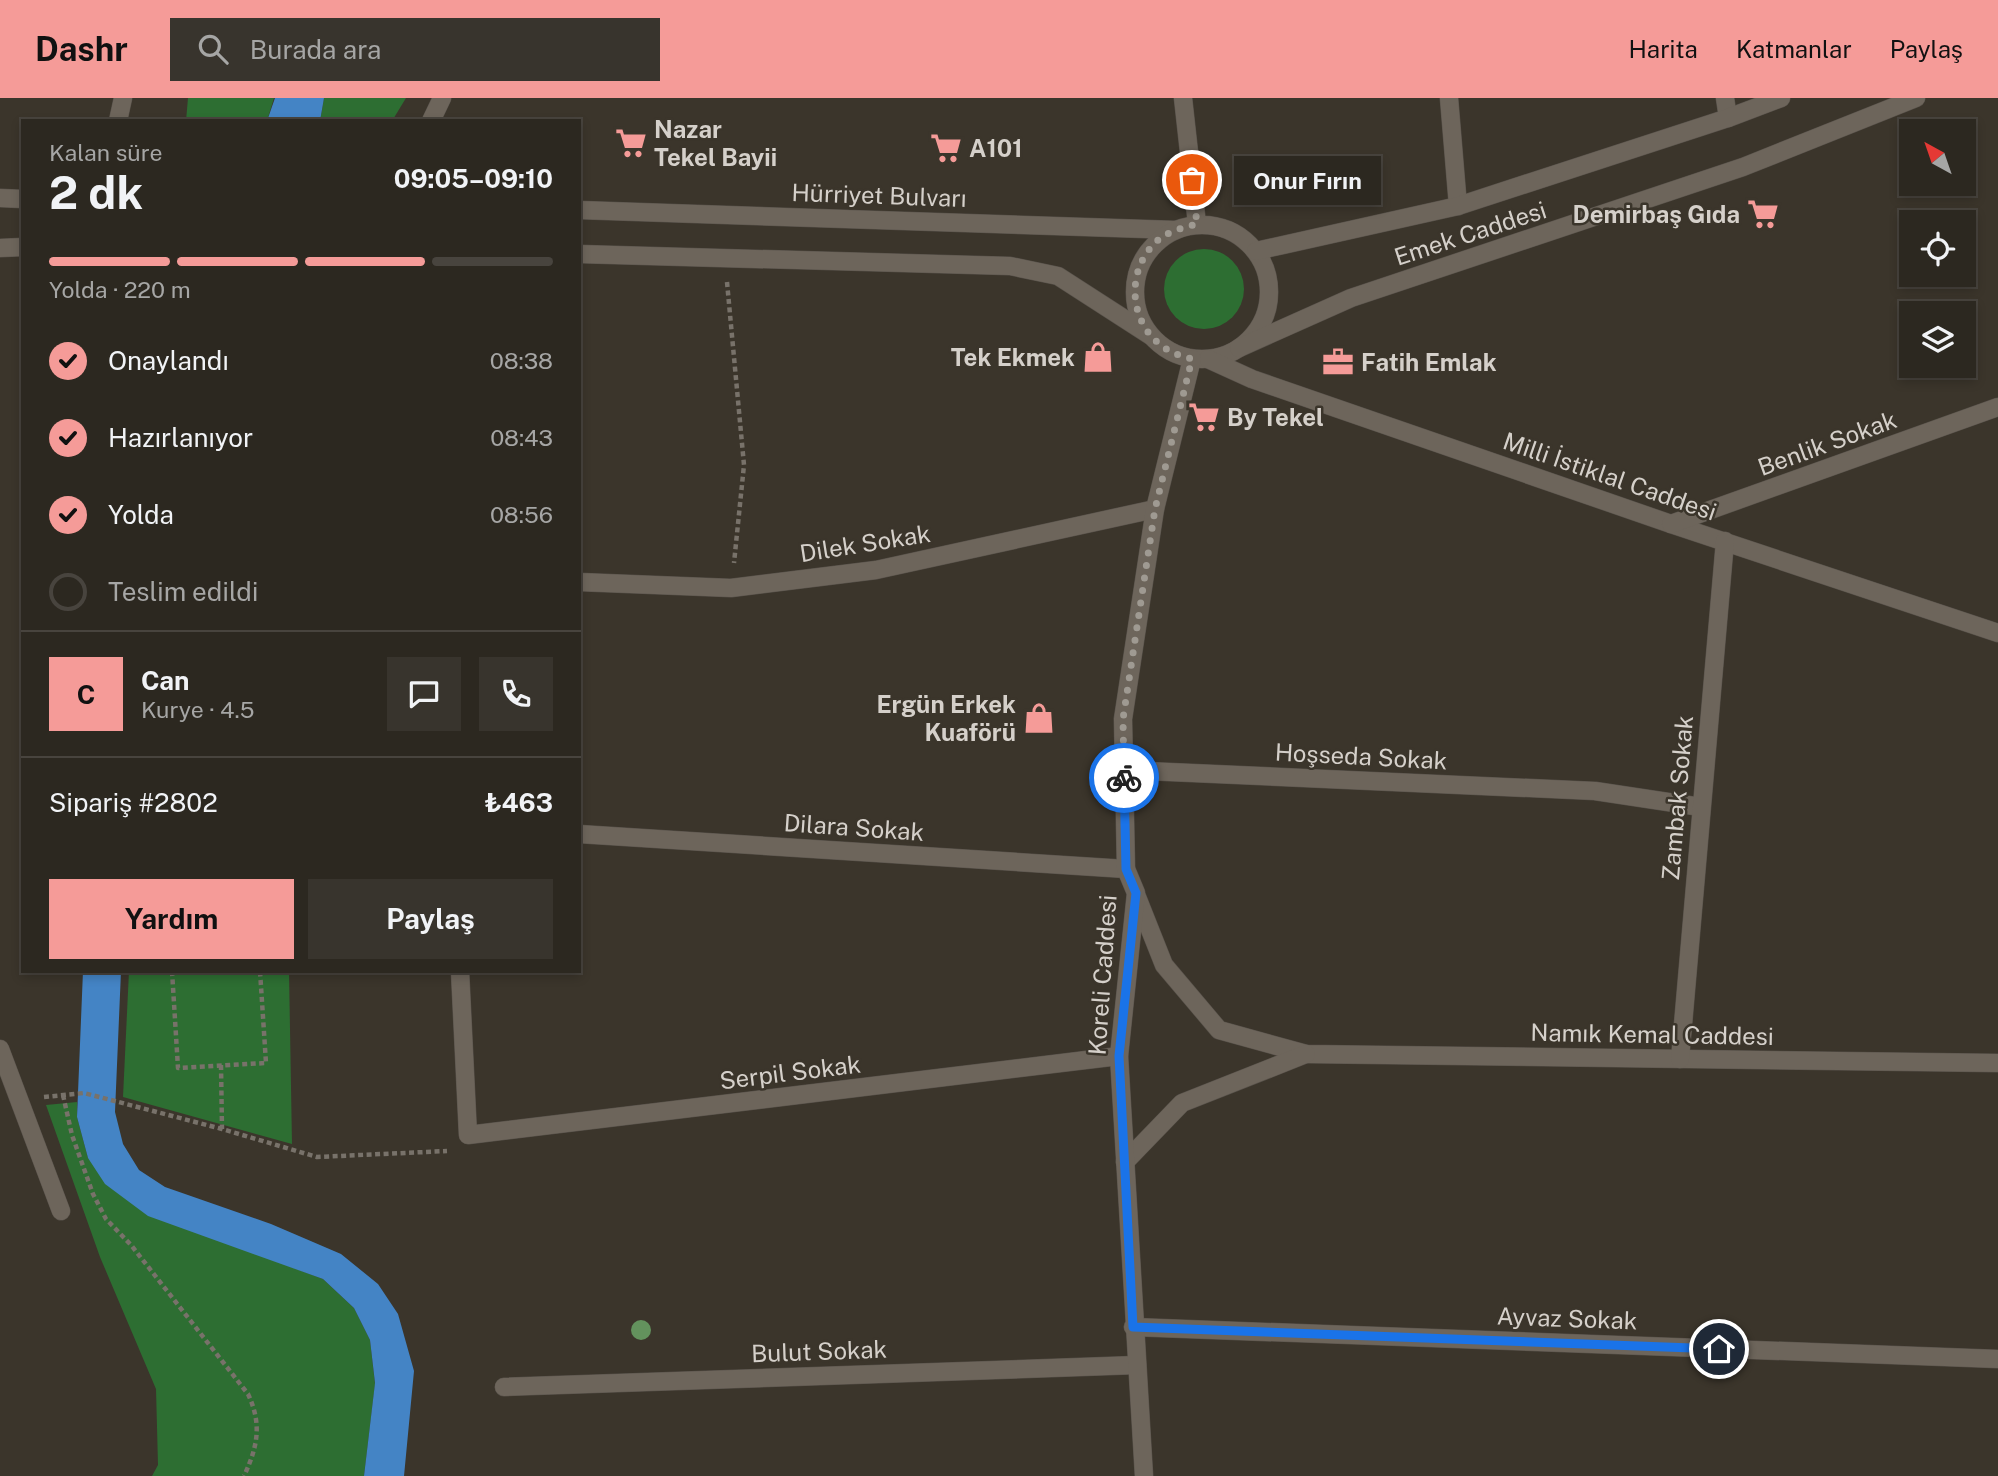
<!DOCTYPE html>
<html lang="tr">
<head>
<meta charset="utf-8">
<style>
	body { margin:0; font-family:"Public Sans",sans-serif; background:#38342d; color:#f1f3f6; height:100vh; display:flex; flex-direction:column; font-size:26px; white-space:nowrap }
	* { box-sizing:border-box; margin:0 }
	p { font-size:23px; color:#a6a6a5 }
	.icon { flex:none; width:38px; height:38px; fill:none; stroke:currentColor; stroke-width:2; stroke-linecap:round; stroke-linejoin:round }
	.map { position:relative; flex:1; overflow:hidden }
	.details { position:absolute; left:21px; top:21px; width:560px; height:854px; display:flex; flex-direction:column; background:#2c2820; border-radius:0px; box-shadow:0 4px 10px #0003,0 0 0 2px #48443e }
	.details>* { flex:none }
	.needle { width:46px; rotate:320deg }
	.fabs { position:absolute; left:1899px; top:21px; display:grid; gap:14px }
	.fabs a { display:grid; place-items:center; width:77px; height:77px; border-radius:0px; background:#2c2820; box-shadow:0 4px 10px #0003,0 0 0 2px #48443e; font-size:35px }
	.pin { position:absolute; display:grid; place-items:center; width:60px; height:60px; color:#fff; margin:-30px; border:4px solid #fff; border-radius:50%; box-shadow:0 2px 7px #0007 }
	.courier { position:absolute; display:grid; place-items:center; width:70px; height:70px; margin:-35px; border:5px solid #1a73e8; border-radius:50%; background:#fff; color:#222; box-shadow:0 2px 9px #0007 }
	.bubble { position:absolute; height:49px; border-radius:0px; background:#2c2820; box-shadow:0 4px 10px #0003,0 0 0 2px #48443e; font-size:23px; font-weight:700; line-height:49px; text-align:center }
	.summary em { font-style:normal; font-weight:700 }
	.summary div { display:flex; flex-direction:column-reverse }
	.summary { display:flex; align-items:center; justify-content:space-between; height:119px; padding:0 28px }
	h1 { font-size:46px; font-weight:700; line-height:52px }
	.bar { display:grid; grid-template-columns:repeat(4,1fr); gap:10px 7px; align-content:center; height:84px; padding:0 28px }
	.bar i { height:9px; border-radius:5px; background:#48443e }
	.bar .selected { background:#f59b98 }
	.bar p { grid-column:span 4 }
	.line { display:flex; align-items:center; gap:18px; padding:0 28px; border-top:2px solid #48443e }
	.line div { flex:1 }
	.round { display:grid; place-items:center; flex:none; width:74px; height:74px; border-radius:0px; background:#38342d }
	ol { padding:0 28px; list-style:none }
	li { display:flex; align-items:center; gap:21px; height:77px }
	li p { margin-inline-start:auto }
	li .icon { padding:7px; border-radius:50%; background:#f59b98; color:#111; stroke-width:4 }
	li:last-child { color:#a6a6a5 }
	li i { width:38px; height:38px; border:4px solid #48443e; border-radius:50% }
	.button { display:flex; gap:14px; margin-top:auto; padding:14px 28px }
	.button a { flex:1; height:80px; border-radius:0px; background:#f59b98; color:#111; font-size:28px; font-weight:700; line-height:80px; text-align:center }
	.button a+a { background:#38342d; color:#f1f3f6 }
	header { display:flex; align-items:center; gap:42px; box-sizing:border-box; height:98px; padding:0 35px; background:#f59b98; color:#111 }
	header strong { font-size:33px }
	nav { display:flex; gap:38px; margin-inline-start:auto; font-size:24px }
	.search { width:490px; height:63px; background:#38342d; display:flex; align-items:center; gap:18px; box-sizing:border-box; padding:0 24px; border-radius:0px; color:#a6a6a5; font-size:26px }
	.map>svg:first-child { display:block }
</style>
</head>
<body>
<header>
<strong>Dashr</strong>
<div class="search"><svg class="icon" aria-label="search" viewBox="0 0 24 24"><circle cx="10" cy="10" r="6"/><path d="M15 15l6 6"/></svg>Burada ara</div>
<nav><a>Harita</a><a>Katmanlar</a><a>Paylaş</a></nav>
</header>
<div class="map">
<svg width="1998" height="1378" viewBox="0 0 1998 1378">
	<rect width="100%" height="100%" fill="#3b352b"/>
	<!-- green -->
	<g fill="#2d6e32">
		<path d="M188,0H274L267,23H186Z"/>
		<path d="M324,0H406L392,23H320Z"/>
		<circle cx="1204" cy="191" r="40"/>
		<path d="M129,873H289L292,1046L123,999Z"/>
		<path d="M77,1004V1019L88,1060L265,1159L323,1181L354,1210L370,1242L375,1286L364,1378H152L158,1367L156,1291L100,1159L46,1007Z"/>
	</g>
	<!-- water -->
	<g fill="#4484c5">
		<path d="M275,0H324L320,23H267Z"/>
		<path d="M83,873H121L115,1014L123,1046L139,1072L165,1089L271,1126L341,1156L378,1186L398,1216L414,1273L404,1378H364L375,1285L370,1242L354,1210L323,1181L148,1118L105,1086L88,1060L77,1019Z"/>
	</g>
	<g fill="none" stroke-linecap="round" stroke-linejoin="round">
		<defs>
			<g id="minor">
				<path d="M1183,0L1197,126"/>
				<path d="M1449,0L1458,108"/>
				<path d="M1725,0L1728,20"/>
				<path d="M118,23L123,0"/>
				<path d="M431,23L442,0"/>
				<path d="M0,100L23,101"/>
				<path d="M579,112L1176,132"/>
				<circle cx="1202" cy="194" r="67"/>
				<path d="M0,150L23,149"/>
				<path d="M1256,153L1458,108L1728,20L1781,0"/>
				<path d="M579,156L1010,168L1058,178L1151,238"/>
				<path d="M1239,250L1351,200L1743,69L1916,0"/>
				<path d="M1208,261L1252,281L1671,426L1998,535"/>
				<path d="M1671,426L1998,309"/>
				<path d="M579,484L731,490L876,472L1155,411"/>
				<path d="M1124,672L1595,693L1701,709"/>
				<path d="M579,736L1126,771"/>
				<path d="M1137,799L1164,867L1219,932L1306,956L1998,965"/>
				<path d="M460,873L468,1037L1119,958"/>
				<path d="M0,951L61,1113"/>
				<path d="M1680,961L1725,443"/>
				<path d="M1125,1064L1182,1005L1306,956"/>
				<path d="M1133,1229L1998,1261"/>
				<path d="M504,1289L1137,1267"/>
				<path d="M1144,1378L1119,958L1136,795L1126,771L1123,621L1155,411L1192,261"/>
			</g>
		</defs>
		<!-- minor casing -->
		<use href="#minor" stroke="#58524b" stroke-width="19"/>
		<!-- path -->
		<g stroke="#78726a" stroke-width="4.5" stroke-dasharray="5 3.5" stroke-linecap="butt">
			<path d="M727,184L744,367L734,465"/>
			<path d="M172,873L178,970L266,965L260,873"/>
			<path d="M221,967L222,1031"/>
			<path d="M63,997L72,1037L93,1096L106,1121L131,1147L248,1296C262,1326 258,1348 244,1378"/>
			<path d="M44,999L84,995L222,1031L317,1059L447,1053"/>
		</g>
		<!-- minor -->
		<use href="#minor" stroke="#6d655b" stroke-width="18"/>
	</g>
	<!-- trees -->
	<circle fill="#63925d" cx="641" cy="1232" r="10"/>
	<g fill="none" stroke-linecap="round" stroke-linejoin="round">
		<!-- done -->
		<path stroke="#9f9a92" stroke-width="7" stroke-dasharray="0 12.6" d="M1124,680L1123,621L1155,411L1192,261C1181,258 1171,255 1162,248C1128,223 1126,171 1157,143C1168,133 1183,130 1197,126L1192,82"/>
		<!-- route -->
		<path stroke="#1a73e8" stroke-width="9" d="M1124,680L1126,771L1136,795L1119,958L1133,1229L1719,1251"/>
	</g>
	<!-- icons -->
	<defs>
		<symbol id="supermarket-bare" viewBox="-9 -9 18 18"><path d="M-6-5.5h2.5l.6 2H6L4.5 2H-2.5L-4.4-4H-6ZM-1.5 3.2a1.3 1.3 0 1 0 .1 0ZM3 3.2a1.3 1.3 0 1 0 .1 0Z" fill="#f59b98" stroke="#3b352b" stroke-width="2.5" paint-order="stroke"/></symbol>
		<symbol id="shop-bare" viewBox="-9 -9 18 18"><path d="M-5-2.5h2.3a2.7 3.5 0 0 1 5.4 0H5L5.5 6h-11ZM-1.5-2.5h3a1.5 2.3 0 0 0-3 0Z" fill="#f59b98" stroke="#3b352b" stroke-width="2.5" paint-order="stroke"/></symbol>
		<symbol id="office-bare" viewBox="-9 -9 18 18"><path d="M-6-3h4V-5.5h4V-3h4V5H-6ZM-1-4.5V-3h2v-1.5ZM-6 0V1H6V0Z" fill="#f59b98" stroke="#3b352b" stroke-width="2.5" paint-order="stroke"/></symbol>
	</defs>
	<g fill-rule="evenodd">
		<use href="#supermarket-bare" x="609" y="23" width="44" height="44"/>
		<use href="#supermarket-bare" x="924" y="28" width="44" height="44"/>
		<use href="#supermarket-bare" x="1741" y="94" width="44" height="44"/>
		<use href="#shop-bare" x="1076" y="237" width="44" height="44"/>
		<use href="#office-bare" x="1316" y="242" width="44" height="44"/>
		<use href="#supermarket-bare" x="1182" y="297" width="44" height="44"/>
		<use href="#shop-bare" x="1017" y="598" width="44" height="44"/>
	</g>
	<g text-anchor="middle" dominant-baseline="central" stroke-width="5" stroke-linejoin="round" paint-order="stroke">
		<!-- poi labels -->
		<g font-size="24" font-weight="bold" fill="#d5d0ca" stroke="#3b352b" text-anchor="start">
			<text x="654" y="31">Nazar<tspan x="654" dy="28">Tekel Bayii</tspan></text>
			<text x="969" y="50">A101</text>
			<text x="1740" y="116" text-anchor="end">Demirbaş Gıda</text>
			<text x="1075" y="259" text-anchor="end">Tek Ekmek</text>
			<text x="1361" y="264">Fatih Emlak</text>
			<text x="1227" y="319">By Tekel</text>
			<text x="1016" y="606" text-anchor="end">Ergün Erkek<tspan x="1016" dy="28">Kuaförü</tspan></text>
		</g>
		<!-- street labels -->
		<g font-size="24" fill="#d5d0ca" stroke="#3b352b">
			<text transform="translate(879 97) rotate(2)">Hürriyet Bulvarı</text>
			<text transform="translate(1470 135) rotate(-18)">Emek Caddesi</text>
			<text transform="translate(1827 345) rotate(-20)">Benlik Sokak</text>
			<text transform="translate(1610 378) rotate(19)">Milli İstiklal Caddesi</text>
			<text transform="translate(865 445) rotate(-9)">Dilek Sokak</text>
			<text transform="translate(1361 658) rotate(3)">Hoşseda Sokak</text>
			<text transform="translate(1677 700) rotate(-85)">Zambak Sokak</text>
			<text transform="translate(854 729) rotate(4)">Dilara Sokak</text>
			<text transform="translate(1102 877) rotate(-86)">Koreli Caddesi</text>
			<text transform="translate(1652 936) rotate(1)">Namık Kemal Caddesi</text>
			<text transform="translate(790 974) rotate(-7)">Serpil Sokak</text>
			<text transform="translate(1567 1220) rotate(2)">Ayvaz Sokak</text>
			<text transform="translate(819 1253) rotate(-2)">Bulut Sokak</text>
		</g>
	</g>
</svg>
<div class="fabs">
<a><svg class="needle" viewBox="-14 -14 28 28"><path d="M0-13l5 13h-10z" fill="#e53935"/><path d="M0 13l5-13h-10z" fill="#a6a6a5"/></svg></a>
<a><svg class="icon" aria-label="locate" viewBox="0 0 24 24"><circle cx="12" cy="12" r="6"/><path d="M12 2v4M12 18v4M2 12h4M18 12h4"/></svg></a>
<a><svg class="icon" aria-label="layers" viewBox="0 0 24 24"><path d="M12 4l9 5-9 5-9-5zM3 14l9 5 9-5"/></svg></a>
</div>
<div class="pin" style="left:1192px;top:82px;background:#ea580c"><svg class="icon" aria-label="bag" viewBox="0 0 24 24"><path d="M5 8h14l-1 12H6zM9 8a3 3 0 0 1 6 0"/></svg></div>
<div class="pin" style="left:1719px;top:1251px;background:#1f2937"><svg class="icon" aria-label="home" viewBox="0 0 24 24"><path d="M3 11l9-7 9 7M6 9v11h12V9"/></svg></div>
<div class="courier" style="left:1124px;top:680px"><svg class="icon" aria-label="bike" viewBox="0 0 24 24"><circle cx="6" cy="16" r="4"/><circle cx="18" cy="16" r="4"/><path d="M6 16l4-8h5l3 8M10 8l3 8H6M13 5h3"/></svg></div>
<div class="bubble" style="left:1234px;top:58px;width:147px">Onur Fırın</div>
<section class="details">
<div class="summary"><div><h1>2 dk</h1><p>Kalan süre</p></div><em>09:05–09:10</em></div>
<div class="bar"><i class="selected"></i><i class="selected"></i><i class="selected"></i><i></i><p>Yolda · 220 m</p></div>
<ol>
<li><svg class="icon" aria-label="check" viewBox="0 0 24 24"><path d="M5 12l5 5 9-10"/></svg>Onaylandı<p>08:38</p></li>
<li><svg class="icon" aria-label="check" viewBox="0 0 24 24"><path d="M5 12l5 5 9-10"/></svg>Hazırlanıyor<p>08:43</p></li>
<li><svg class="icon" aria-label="check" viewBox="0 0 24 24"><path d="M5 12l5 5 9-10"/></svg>Yolda<p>08:56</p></li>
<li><i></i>Teslim edildi</li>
</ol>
<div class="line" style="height:126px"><b class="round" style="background:#f59b98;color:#111">C</b><div><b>Can</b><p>Kurye · 4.5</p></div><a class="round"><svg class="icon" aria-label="chat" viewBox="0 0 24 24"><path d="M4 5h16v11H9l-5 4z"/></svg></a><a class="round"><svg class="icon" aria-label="phone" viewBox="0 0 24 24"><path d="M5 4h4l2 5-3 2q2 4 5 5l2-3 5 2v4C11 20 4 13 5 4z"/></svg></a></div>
<div class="line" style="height:91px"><div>Sipariş #2802</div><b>₺463</b></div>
<div class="button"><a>Yardım</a><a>Paylaş</a></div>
</section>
</div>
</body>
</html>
